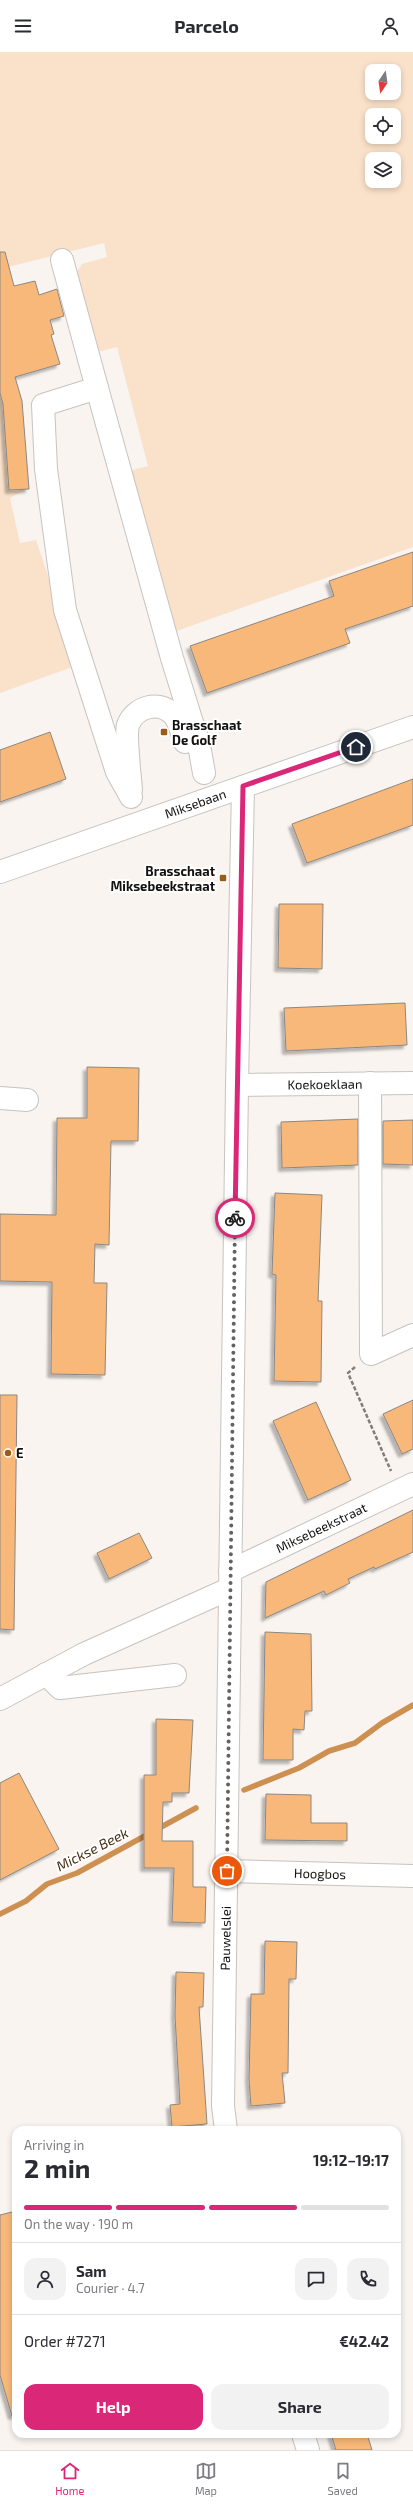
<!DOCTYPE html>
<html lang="en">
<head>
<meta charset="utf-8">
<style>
	body { margin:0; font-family:"Exo 2",sans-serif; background:#f2f2f3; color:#2b2b33; height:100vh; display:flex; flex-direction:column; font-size:15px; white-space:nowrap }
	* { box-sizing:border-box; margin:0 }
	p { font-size:13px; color:#7c7c81 }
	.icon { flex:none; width:22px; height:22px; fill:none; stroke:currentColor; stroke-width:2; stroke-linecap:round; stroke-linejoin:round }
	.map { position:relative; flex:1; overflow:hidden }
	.details { position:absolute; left:12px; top:2074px; width:389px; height:312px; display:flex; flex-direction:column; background:#fff; border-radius:12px; box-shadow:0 2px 6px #0003 }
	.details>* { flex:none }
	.needle { width:26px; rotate:193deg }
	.tools { position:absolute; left:365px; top:12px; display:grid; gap:8px }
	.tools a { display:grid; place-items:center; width:36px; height:36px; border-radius:8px; background:#fff; box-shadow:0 2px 6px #0003; font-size:20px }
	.pin { position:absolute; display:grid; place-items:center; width:34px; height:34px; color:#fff; margin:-17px; border:2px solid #fff; border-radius:50%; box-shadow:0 1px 4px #0007 }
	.courier { position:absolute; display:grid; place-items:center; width:40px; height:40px; margin:-20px; border:3px solid #db2777; border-radius:50%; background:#fff; color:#222; box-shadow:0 1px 5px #0007 }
	.overview em { font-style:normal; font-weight:700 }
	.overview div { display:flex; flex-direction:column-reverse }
	.overview { display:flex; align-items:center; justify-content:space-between; height:68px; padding:0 12px }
	h1 { font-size:26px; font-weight:700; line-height:30px }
	.bar { display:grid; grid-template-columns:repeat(4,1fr); gap:6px 4px; align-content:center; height:48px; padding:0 12px }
	.bar i { height:5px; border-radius:3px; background:#e1e1e2 }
	.bar .selected { background:#db2777 }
	.bar p { grid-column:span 4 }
	.line { display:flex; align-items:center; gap:10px; padding:0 12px; border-top:1px solid #e1e1e2 }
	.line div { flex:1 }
	.round { display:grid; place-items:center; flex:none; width:42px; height:42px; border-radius:12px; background:#f2f2f3 }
	.primary-button { display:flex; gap:8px; margin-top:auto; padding:8px 12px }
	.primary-button a { flex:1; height:46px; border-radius:12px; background:#db2777; color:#fff; font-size:16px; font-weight:700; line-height:46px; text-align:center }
	.primary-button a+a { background:#f2f2f3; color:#2b2b33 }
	header { display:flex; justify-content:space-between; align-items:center; height:52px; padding:0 12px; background:#fff; font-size:18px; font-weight:700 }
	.tab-bar { display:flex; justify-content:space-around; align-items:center; height:56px; border-top:1px solid #e1e1e2; background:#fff; font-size:11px; color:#7c7c81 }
	.tab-bar a { display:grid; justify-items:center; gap:2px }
	.tab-bar .selected { color:#db2777 }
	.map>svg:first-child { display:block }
</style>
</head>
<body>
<header><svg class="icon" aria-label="menu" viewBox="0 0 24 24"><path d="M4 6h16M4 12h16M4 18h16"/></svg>Parcelo<svg class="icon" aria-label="person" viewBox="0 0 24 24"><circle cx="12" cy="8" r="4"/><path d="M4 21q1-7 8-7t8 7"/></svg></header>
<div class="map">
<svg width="413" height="2398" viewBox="0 0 413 2398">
	<defs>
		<filter id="shadow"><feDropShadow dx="-3.5" dy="3.5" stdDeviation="1" flood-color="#0004"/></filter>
	</defs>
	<rect width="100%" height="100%" fill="#f9f4f0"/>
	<!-- green -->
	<g fill="#fae1c9" fill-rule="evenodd">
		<path d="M0,0H413V495L171,581L129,419L148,414L117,295L94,301L75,223L82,212L107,205L104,191L0,217ZM372,19H394V41H372ZM372,63H394V85H372ZM372,107H394V129H372Z"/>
		<path d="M0,282L28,437L10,446L20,491L36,488L78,613L0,641Z"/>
	</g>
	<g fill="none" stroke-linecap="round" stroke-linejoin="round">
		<!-- stream -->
		<g stroke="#cd9051" stroke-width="5.5">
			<path d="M244,1738L299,1716L329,1699L355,1691L382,1671L413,1653"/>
			<path d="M0,1862L26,1849L47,1832L77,1821L196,1756"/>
		</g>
	</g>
	<!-- building -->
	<g fill="#f8b879" stroke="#8b8783" filter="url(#shadow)">
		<path d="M0,200H5L14,234L35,229L39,243L57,237L64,264L50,268L54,282L51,283L60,312L15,325L22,349L29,437L9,438L3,352L0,341Z"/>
		<path d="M413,500V554L345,577L350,591L207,641L190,594L334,544L329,529Z"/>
		<path d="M50,680L66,727L0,750V698Z"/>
		<path d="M413,727V773L307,811L292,772Z"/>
		<path d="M279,852H323L322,917L278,916Z"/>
		<path d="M405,951L407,993L286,999L284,956Z"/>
		<path d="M87,1015L139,1016L138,1089H111L109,1193L95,1192L94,1231H107L105,1323L51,1322L52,1230L0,1229V1162L56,1163L57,1066H87Z"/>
		<path d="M358,1067V1113L282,1116L281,1070Z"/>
		<path d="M413,1068V1113L383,1112V1069Z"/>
		<path d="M275,1141L322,1143L318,1249H322L321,1330L274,1329L276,1223L272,1222Z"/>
		<path d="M0,1343H17L14,1578L0,1577Z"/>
		<path d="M413,1348V1397L402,1402L383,1362Z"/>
		<path d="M316,1350L351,1428L308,1448L273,1369Z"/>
		<path d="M413,1458V1500L375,1517L374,1515L348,1527L350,1531L326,1543L324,1539L265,1566L266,1530Z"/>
		<path d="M139,1481L152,1506L109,1527L97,1501Z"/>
		<path d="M265,1580L311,1582L312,1659H305L304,1678L293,1677V1708H263Z"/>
		<path d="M156,1667L193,1668L189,1741H172V1750H163L162,1789H193V1835H206L205,1871L172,1870L174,1816H144V1723H156Z"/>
		<path d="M19,1721L59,1797L0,1828V1731Z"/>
		<path d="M266,1742L311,1743V1771H347V1789L265,1788Z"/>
		<path d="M265,1889L297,1890L296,1927H289L288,2021H282L285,2051L251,2054L249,2027L251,1942H264Z"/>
		<path d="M176,1920L204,1921L203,1955H199L207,2072L172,2075L170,2053L180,2052L175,1964Z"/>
		<path d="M16,2159V2363L12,2364L0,2323V2163Z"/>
		<path d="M331,2382H367L372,2398H336Z"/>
	</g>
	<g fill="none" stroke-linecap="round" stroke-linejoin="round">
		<defs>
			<g id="minor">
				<path d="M62,208L97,336"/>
				<path d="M131,738C130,724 125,684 128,673C135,655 158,648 173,662C179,668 182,682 185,690"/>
				<path d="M131,745L117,720L65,558L46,417L43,353L97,336L172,606L199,693L204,721"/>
				<path id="s1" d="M0,820L413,675"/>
				<path d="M370,1031L371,1302L413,1283"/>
				<path id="s2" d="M237,1033L413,1031"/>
				<path d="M0,1046L27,1048"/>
				<path id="s3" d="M230,1519L413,1432"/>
				<path d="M46,1622L60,1636L175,1623"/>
				<path d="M0,1647L84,1602L229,1537"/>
				<path id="s4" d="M227,1819L413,1824"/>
				<path id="s5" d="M226,2078L223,2054L237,1033L243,735"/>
				<path d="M303,2382L308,2398"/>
			</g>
		</defs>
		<!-- minor casing -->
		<use href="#minor" stroke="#c7c3bf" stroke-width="24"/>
		<!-- path -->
		<path stroke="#807d7a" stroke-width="2.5" stroke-dasharray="4 2" stroke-linecap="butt" d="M355,1315L348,1321L391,1419"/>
		<!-- minor -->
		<use href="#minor" stroke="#fff" stroke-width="22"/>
	</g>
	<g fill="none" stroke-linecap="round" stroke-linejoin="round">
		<!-- done -->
		<path stroke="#64615f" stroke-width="4" stroke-dasharray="0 7.2" d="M227,1819L235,1166"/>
		<!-- route -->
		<path stroke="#db2777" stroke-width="5" d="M235,1166L243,734L356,695"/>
	</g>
	<!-- markers -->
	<g fill="#975e1a" stroke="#fff" stroke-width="1.5">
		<rect x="160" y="676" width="8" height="8" rx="2"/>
		<rect x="219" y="822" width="8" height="8" rx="2"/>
		<circle cx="8" cy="1401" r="4"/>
	</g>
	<g text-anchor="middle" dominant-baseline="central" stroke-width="4" stroke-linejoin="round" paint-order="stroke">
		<!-- poi labels -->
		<g font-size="13" font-weight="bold" fill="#141211" stroke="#fff" text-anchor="start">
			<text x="172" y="673">Brasschaat<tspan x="172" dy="15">De Golf</tspan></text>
			<text x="215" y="819" text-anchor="end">Brasschaat<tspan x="215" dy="15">Miksebeekstraat</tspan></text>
			<text x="16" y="1401">E</text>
		</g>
		<!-- street labels -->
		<g font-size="13" fill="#141211" stroke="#fff">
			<text stroke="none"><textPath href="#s1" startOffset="207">Miksebaan</textPath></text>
			<text stroke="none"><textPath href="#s2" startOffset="88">Koekoeklaan</textPath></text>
			<text stroke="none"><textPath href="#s3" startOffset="101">Miksebeekstraat</textPath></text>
			<text stroke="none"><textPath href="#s4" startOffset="93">Hoogbos</textPath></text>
			<text stroke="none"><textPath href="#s5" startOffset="192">Pauwelslei</textPath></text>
		</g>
		<!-- water labels -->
		<g font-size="14" font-style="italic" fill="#482e13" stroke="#fff">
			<text transform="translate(92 1797) rotate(-27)">Mickse Beek</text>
		</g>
	</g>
</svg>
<div class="tools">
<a><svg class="needle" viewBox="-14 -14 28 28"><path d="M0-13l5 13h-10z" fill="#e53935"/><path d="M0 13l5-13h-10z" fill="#7c7c81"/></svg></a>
<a><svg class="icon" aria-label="locate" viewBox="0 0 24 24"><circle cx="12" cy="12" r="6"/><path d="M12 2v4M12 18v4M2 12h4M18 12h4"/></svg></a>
<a><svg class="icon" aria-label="layers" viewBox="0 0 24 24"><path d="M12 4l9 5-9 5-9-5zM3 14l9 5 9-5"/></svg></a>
</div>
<div class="pin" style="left:227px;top:1819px;background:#ea580c"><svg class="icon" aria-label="bag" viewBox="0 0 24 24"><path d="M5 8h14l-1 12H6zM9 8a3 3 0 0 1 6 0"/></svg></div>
<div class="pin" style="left:356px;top:695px;background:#1f2937"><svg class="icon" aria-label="home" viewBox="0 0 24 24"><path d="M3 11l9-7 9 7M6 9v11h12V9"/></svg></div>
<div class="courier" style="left:235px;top:1166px"><svg class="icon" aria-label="bike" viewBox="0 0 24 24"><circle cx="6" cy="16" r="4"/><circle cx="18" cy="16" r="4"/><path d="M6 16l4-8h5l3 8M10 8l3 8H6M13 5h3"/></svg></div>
<section class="details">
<div class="overview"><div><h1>2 min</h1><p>Arriving in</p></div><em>19:12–19:17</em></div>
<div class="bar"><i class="selected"></i><i class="selected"></i><i class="selected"></i><i></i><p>On the way · 190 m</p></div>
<div class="line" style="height:72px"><a class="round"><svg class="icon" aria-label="person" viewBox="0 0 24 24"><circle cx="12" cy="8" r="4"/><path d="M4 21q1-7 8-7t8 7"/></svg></a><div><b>Sam</b><p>Courier · 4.7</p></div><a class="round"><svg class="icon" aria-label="chat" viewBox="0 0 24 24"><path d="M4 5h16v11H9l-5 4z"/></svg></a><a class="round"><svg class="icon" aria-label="phone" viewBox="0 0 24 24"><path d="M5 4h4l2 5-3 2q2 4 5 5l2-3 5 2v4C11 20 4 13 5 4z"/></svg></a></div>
<div class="line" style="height:52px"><div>Order #7271</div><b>€42.42</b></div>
<div class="primary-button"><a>Help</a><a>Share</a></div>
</section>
</div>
<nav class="tab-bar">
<a class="selected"><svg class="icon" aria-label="home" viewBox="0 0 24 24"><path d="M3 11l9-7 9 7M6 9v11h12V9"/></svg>Home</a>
<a><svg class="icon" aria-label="map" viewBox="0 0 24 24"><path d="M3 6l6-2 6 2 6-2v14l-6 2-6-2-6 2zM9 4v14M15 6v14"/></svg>Map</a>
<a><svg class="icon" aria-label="saved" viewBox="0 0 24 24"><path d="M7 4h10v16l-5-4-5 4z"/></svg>Saved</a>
</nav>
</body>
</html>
